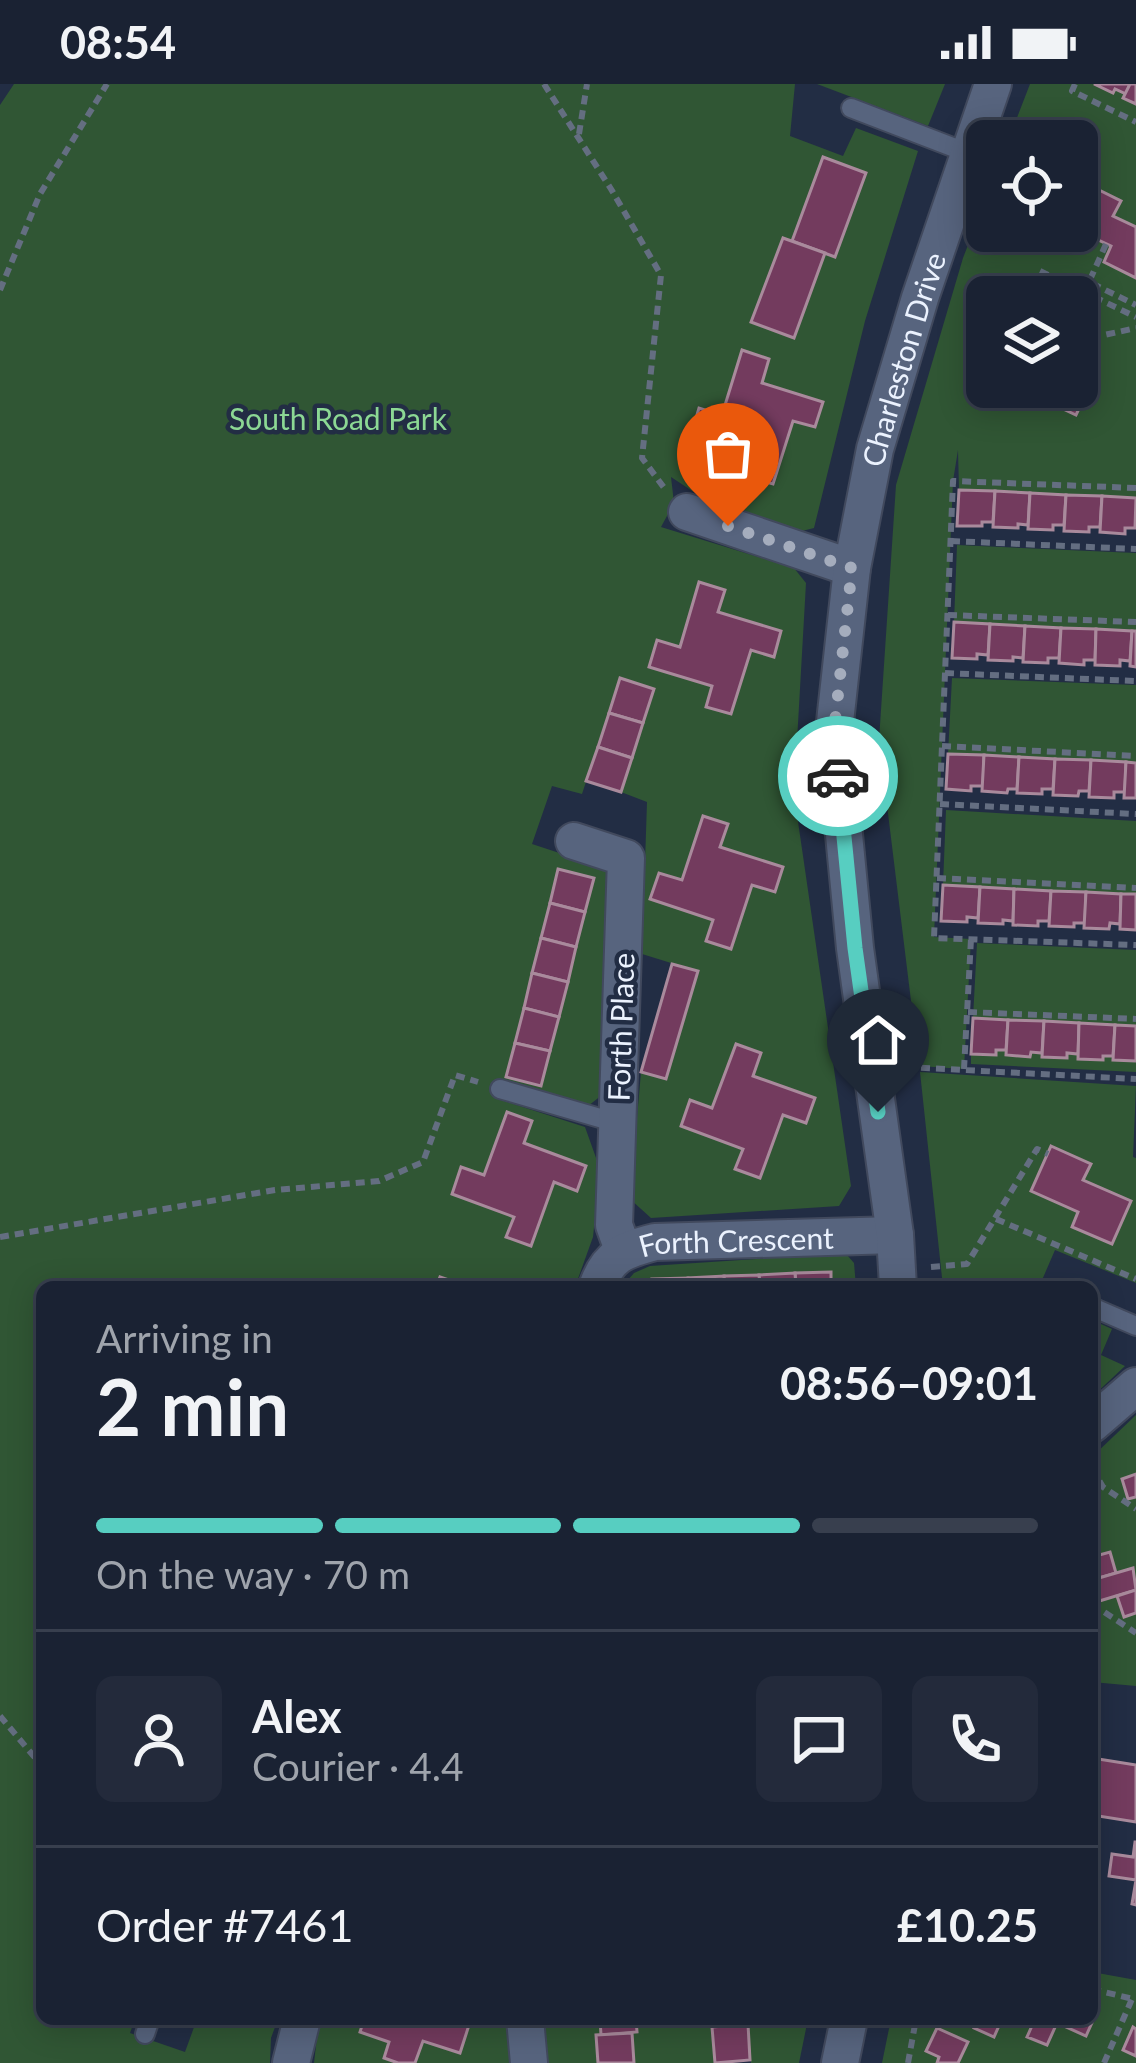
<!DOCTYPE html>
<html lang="en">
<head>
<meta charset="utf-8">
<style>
	body { margin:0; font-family:Lato,sans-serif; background:#232a3b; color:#f1f3f6; height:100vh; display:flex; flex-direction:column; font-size:45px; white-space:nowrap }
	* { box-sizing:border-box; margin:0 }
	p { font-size:39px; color:#9fa4ac }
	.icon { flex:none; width:66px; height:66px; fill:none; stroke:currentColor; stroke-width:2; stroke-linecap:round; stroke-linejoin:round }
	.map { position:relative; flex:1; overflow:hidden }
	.details { position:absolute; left:36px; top:1197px; width:1062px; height:744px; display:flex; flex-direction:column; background:#1a2233; border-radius:18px; box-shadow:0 6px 30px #0003,0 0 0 3px #383f4e }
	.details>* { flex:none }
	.fabs { position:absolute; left:966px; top:36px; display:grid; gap:24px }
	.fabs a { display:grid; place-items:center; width:132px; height:132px; border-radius:18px; background:#1a2233; box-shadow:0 6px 30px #0003,0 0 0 3px #383f4e; font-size:60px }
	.pin { position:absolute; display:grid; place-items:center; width:102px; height:102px; color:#fff; margin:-123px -51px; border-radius:50% 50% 50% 0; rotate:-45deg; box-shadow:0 0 12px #0007 }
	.pin .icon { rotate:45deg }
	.courier { position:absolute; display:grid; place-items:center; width:120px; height:120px; margin:-60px; border:9px solid #57cec1; border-radius:50%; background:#fff; color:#222; box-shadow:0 3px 15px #0007 }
	.summary em { font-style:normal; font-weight:700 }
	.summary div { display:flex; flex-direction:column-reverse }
	.summary { display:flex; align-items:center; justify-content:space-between; height:204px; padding:0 60px }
	h1 { font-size:78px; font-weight:700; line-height:90px }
	.bar { display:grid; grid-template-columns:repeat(4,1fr); gap:18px 12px; align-content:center; height:144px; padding:0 60px }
	.bar i { height:15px; border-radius:9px; background:#383f4e }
	.bar .on { background:#57cec1 }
	.bar p { grid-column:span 4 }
	.line { display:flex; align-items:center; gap:30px; padding:0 60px; border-top:3px solid #383f4e }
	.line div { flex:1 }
	.round { display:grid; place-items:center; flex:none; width:126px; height:126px; border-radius:18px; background:#232a3b }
	.status { display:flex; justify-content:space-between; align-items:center; height:84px; padding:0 60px; background:#1a2233; direction:ltr }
	.status svg { height:33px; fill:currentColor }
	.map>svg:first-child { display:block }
</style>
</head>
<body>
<div class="status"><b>08:54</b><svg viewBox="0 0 49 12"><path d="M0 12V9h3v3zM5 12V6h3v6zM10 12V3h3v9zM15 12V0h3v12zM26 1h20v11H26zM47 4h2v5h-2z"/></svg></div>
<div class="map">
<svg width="1136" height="1979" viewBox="0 0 1136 1979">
	<rect width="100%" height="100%" fill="#222d44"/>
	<!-- green -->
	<g fill="#305634" fill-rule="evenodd">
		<path d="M14,0H795L790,52L843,72L856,44L918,67L865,237L814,444L798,448L715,422L671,393L674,419L661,443L794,484L806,499L794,710L851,1102L839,1122L651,1134L630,1115L641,988L665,995L697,887L642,870L647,718L621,708L653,606L620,595L582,710L552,702L532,760L608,785L602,1011L588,1022L500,1005L501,1016L585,1043L600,1085L593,1153L575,1203H42V1935H135L130,1949L185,1968L197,1935H278L271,1954L270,1979H0V21Z"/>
		<path d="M817,0H945L928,42Z"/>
		<path d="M1030,0H1136V414L959,406L958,366L953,397L934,853L971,855L964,985L919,982L879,656L896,401L963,174L987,112V147H1077V57H1008ZM987,213H1077V303H987Z"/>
		<path d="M957,461L1136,469V547L954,538Z"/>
		<path d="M952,594L1136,601V679L948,670Z"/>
		<path d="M946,726L1136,737V810L943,801Z"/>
		<path d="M977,859L1136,866V942L973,934Z"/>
		<path d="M996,966H1006L1007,971L1030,973L1031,968L1042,969L1043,973L1066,974L1067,969L1078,970V975L1102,976L1103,972H1113L1114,976L1136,977V988L971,980V970L995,971Z"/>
		<path d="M920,988L1136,1002L1133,1073L1136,1074V1199L1055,1166L1039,1203H943Z"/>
		<path d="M831,1170L847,1171L854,1179L856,1203H622L634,1189L650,1182Z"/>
		<path d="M1092,1236L1112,1245L1101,1271L1125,1282L1092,1313Z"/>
		<path d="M1136,1331V1602L1092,1598V1373Z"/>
		<path d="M1092,1888L1136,1896V1979H882L891,1935H1092Z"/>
		<path d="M322,1935H510L519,1979H314L318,1944Z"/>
		<path d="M544,1935H600L601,1951L596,1952L598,1979H548Z"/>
		<path d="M636,1935H717V1942L712,1943L715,1979H634L632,1949L637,1948Z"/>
		<path d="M753,1935H808L799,1979H751L748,1940Z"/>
	</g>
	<!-- building -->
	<g fill="#733b5e" stroke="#a98a9c" stroke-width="3">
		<path d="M1094,0H1130L1126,10L1115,5L1113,9Z"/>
		<path d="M1130,0H1136V20L1123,14Z"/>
		<path d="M823,73L866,89L835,173L792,157Z"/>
		<path d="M1085,99L1121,117L1113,132L1136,143V194L1104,178L1111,162L1077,146V115Z"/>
		<path d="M783,154L825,169L794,254L751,238Z"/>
		<path d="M742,266L769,275L762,299L823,318L815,343L793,337L773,400L745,392L752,370L691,351L699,324L722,331Z"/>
		<path d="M1077,282L1095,291L1076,331L1040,314L1045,303H1077Z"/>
		<path d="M959,406L995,407L993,438H982V442H957Z"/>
		<path d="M995,407L1030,409L1028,441L1018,440V444L993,443Z"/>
		<path d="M1030,409L1066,411L1064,441H1053V446L1028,445Z"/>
		<path d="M1066,411L1102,412L1100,443H1089V448L1064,447Z"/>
		<path d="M1102,412L1136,414L1135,444H1125V450L1100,448Z"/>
		<path d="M699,498L725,506L718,528L781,547L774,573L751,566L731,630L706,623L712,602L649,583L657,556L680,563Z"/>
		<path d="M954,538L990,540L988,571L977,570V575L952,574Z"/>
		<path d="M990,540L1025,542L1023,574L1013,573V577L988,576Z"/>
		<path d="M1025,542L1061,544L1059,574H1048V579L1023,578Z"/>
		<path d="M1061,544L1096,545L1095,576H1084V581L1059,579Z"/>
		<path d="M1096,545L1132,547L1130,577L1120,576V582L1095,581Z"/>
		<path d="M1132,547H1136V583L1130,582Z"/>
		<path d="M620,594L654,605L643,639L609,629Z"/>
		<path d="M609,629L643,639L632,674L598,663Z"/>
		<path d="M598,663L632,674L621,708L586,697Z"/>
		<path d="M948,670L984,671L983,702H971V707L946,705Z"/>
		<path d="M984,671L1019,673L1017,705H1008L1007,709L982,707Z"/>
		<path d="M1019,673L1055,675L1053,705H1042V710L1017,709Z"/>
		<path d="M1055,675L1091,676L1089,707H1079L1078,712L1053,711Z"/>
		<path d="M1091,676L1126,678L1125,708H1114V714L1089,713Z"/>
		<path d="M1126,678L1136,679V714H1124Z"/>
		<path d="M703,732L728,740L720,763L783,783L775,808L752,801L731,865L706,857L713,836L650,815L659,789L682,796Z"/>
		<path d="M558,785L594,794L585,828L550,819Z"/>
		<path d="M943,801L980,803L978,834L967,833V838L941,837Z"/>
		<path d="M980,803L1014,805L1013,837L1003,836V840L978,839Z"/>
		<path d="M1014,805L1051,807L1049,837H1038V842L1013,841Z"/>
		<path d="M1051,807L1086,808L1085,839H1074V843L1049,842Z"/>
		<path d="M1086,808L1121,810L1120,840L1110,839L1109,845L1084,844Z"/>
		<path d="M1121,810H1136V846L1120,845Z"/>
		<path d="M550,819L585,828L576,863L541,854Z"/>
		<path d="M541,854L576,863L568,898L532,889Z"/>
		<path d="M672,880L698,887L666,995L641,988Z"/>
		<path d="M532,889L568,898L559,933L524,924Z"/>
		<path d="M524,924L559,933L550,967L515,959Z"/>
		<path d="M973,934L1008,936L1006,966H996V971L971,970Z"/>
		<path d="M1008,936L1044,937L1042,969L1031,968L1030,973L1006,971Z"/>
		<path d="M1044,937L1079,939L1078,970L1067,969V974L1042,973Z"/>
		<path d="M1079,939L1115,941L1113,972H1103V976L1078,975Z"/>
		<path d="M1115,941L1136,942V977L1113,976Z"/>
		<path d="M515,959L550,967L541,1002L506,993Z"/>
		<path d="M736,960L761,969L753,992L815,1014L806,1039L783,1031L760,1094L735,1085L743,1065L681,1042L690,1016L712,1024Z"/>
		<path d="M507,1028L532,1037L524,1059L586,1082L577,1107L554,1098L531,1162L506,1153L514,1133L452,1110L461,1083L484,1091Z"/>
		<path d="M1051,1062L1091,1080L1083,1096L1131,1117L1112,1160L1072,1143L1078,1128L1031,1107Z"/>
		<path d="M831,1188V1203H796L795,1189Z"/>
		<path d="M795,1189L796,1203H760L759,1191Z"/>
		<path d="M759,1191L760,1203H724V1192Z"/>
		<path d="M724,1192V1203H688V1194Z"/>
		<path d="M440,1193L469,1203H436Z"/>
		<path d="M688,1194V1203H653L652,1195Z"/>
		<path d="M1136,1390V1413L1128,1415L1122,1395Z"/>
		<path d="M1110,1468L1116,1489L1092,1496V1473Z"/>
		<path d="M1133,1484L1136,1506L1096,1518L1092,1496Z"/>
		<path d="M1136,1506V1529L1124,1533L1117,1512Z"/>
		<path d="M1092,1674L1136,1681V1738L1092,1731Z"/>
		<path d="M1135,1758H1136V1821L1132,1820L1136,1796L1109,1792L1112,1770L1133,1773Z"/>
		<path d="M1092,1920L1099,1923L1086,1952L1057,1939L1047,1961L1027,1953L1035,1935H1092Z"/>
		<path d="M364,1935H462L470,1938L460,1969L423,1957L415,1979H398L384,1974L389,1958L360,1948Z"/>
		<path d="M600,1935H636L637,1948L601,1951Z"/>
		<path d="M717,1935H753V1940L717,1942Z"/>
		<path d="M978,1935H1002L994,1953L974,1944Z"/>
		<path d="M748,1940L750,1976L715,1979L712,1943Z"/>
		<path d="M1133,1943L1136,1945V1972L1123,1966Z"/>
		<path d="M937,1944L968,1958L958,1979H937L939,1973L926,1967Z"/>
		<path d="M632,1949L634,1979H598L596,1951Z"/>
	</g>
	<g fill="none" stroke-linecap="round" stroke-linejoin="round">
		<defs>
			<g id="lane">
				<path d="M851,24L968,69"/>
				<path d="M500,1005L617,1039"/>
				<path d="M1092,1223L1136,1242"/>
				<path d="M145,1950L150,1935"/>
			</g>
			<g id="street">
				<path d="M687,428L852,484"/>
				<path d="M574,757L626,774L614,1141L623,1166"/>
				<path id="s1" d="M597,1203C608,1171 624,1166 655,1158L895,1151"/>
				<path d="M1092,1340L1136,1302"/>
				<path d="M525,1935L529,1979"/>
				<path d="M291,1979L302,1935"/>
			</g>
			<g id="secondary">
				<path id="s2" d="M898,1203L895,1151L855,864L834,647L852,484L875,365L920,214L993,0"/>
				<path d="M840,1979L849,1935"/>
			</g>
		</defs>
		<!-- lane casing -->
		<use href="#lane" stroke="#41495d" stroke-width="22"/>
		<!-- street casing -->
		<use href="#street" stroke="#41495d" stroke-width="40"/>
		<!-- secondary casing -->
		<use href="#secondary" stroke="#41495d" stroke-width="40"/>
		<!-- path -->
		<g stroke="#646e81" stroke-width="6" stroke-dasharray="9 6" stroke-linecap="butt">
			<path d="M544,0L611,105L661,191L642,374L665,405"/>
			<path d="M1075,0L1072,7L1136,38"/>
			<path d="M579,50L587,0"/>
			<path d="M1106,160L1089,198L1136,221"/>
			<path d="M1040,187L1136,233"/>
			<path d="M0,206L40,110L107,0"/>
			<path d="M1077,223L1084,208"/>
			<path d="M1077,257L1136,244"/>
			<path d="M1136,404L953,397L934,854L1136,861"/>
			<path d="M951,457L1136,465"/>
			<path d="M948,531L1136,538"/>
			<path d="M945,589L1136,597"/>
			<path d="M942,662L1136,672"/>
			<path d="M940,720L1136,730"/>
			<path d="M937,794L1136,804"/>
			<path d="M968,928L1136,935"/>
			<path d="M906,983L1136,995"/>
			<path d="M964,985L971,855"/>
			<path d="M996,1135L1136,1195"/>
			<path d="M0,1153L275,1106L379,1097L423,1078L455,991L478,998"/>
			<path d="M931,1183L967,1180L1037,1065L1048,1070"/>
			<path d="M1092,1384L1103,1403L1136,1425"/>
			<path d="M1092,1520L1136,1549"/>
			<path d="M0,1632L42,1682"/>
			<path d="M1092,1905L1133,1915"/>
			<path d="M908,1979L916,1935"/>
			<path d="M1104,1979L1132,1915"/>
		</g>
		<!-- lane -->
		<use href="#lane" stroke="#57647e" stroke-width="18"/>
		<!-- street -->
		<use href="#street" stroke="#57647e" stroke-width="36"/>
		<!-- secondary -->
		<use href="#secondary" stroke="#57647e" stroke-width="36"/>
	</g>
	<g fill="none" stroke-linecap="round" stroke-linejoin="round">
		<!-- done -->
		<path stroke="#a5adbd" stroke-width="12" stroke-dasharray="0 21.6" d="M728,442L852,484L834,647L838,692"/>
		<!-- route -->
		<path stroke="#57cec1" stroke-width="15" d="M838,692L855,864L878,1028"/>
	</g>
	<g text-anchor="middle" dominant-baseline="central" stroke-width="9" stroke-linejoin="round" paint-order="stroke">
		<!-- street labels -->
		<g font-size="30" fill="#ebf2fe" stroke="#222d44">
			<text stroke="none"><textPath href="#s2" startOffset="939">Charleston Drive</textPath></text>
			<text transform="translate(620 943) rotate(-88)">Forth Place</text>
			<text stroke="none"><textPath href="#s1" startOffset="159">Forth Crescent</textPath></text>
		</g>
		<!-- park labels -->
		<g font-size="30" fill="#8cd894" stroke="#222d44">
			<text x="338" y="334">South Road Park</text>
		</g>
	</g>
</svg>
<div class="fabs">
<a><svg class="icon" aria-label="locate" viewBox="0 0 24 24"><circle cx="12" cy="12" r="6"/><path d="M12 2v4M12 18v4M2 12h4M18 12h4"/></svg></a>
<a><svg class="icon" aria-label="layers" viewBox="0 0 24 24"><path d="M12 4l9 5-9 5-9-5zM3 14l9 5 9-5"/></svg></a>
</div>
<div class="pin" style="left:728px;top:442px;background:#ea580c"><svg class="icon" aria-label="bag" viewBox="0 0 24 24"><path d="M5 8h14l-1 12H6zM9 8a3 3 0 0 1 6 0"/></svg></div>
<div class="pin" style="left:878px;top:1028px;background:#1f2937"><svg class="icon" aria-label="home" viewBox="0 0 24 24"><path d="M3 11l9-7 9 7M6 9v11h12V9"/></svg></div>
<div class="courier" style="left:838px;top:692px"><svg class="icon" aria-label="car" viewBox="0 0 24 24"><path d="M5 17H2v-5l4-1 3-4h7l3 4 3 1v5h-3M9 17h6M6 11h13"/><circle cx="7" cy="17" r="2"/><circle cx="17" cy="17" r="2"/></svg></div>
<section class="details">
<div class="summary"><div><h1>2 min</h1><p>Arriving in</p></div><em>08:56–09:01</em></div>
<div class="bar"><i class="on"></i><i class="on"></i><i class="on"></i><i></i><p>On the way · 70 m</p></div>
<div class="line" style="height:216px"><a class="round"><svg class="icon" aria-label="person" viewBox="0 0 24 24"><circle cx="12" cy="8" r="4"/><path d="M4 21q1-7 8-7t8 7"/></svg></a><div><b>Alex</b><p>Courier · 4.4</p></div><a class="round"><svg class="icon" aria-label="chat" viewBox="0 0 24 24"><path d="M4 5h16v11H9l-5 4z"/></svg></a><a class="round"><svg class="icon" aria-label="phone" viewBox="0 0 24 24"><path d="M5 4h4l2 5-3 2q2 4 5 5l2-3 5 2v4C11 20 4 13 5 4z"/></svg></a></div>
<div class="line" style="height:156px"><div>Order #7461</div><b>£10.25</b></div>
</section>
</div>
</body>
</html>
